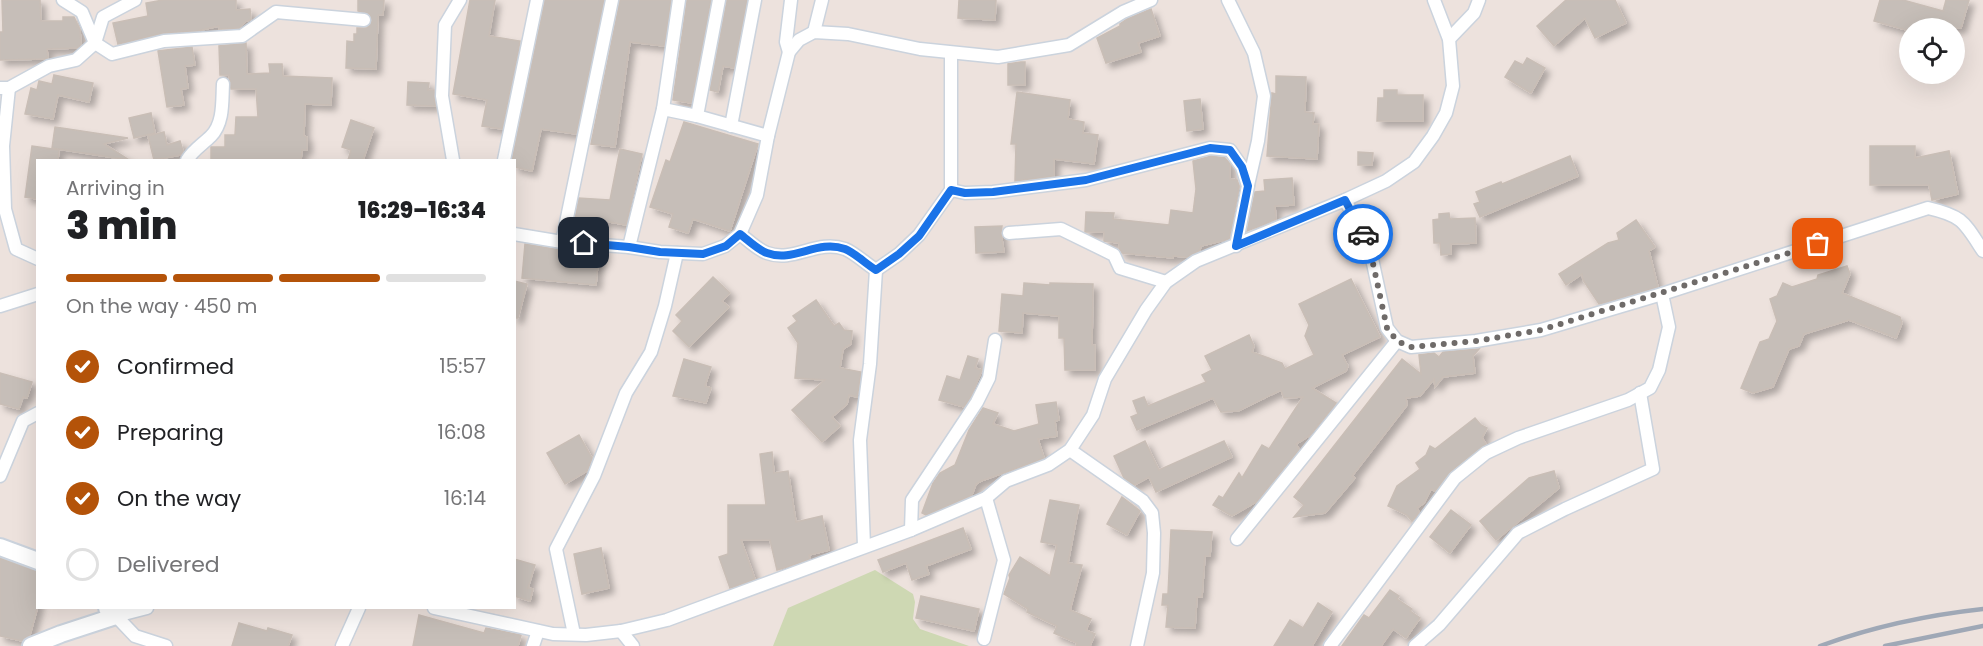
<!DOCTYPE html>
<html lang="en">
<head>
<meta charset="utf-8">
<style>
	body { margin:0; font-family:Poppins,sans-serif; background:#f2f2f2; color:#202124; height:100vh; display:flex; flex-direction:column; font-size:22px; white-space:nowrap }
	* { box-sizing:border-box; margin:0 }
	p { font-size:20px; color:#757577 }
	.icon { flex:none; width:33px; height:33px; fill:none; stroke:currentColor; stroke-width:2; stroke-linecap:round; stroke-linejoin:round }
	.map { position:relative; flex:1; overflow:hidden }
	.drawer { position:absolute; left:36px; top:159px; width:480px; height:450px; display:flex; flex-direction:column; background:#fff; border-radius:0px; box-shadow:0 6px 24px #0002 }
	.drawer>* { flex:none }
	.buttons { position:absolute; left:1899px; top:18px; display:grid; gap:12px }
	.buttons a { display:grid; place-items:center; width:66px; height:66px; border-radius:50%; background:#fff; box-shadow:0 6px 24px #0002; font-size:30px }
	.pin { position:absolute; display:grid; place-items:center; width:51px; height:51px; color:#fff; margin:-26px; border-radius:12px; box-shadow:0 3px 9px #0006 }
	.courier { position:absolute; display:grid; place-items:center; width:60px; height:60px; margin:-30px; border:4px solid #1a73e8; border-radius:50%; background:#fff; color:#222; box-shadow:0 2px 8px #0007 }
	.overview em { font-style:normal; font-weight:800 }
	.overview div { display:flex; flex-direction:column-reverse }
	.overview { display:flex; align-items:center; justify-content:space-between; height:102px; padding:0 30px }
	h1 { font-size:39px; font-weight:800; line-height:45px }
	.bar { display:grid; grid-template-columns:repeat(4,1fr); gap:9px 6px; align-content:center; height:72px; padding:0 30px }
	.bar i { height:8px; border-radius:4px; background:#e0e0e0 }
	.bar .current { background:#b45309 }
	.bar p { grid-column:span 4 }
	ol { padding:0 30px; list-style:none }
	li { display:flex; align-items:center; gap:18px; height:66px }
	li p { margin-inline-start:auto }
	li .icon { padding:6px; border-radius:50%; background:#b45309; color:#fff; stroke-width:4 }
	li:last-child { color:#757577 }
	li i { width:33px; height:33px; border:3px solid #e0e0e0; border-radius:50% }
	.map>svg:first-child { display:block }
</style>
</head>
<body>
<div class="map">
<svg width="1983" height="646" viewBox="0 0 1983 646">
	<defs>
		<filter id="shadow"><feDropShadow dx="5" dy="5" stdDeviation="3" flood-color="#0004"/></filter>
	</defs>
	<rect width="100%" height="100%" fill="#ede2dd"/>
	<!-- cemetery -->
	<path fill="#ced8b3" d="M875,570L913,594L915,602L913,619L920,629L969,646H773L788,608Z"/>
	<!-- building -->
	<g fill="#c6beb8" stroke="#c9beb6" stroke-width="1.5" filter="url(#shadow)">
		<path d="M2,0H40L41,21H63V17H74L80,30L81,45L77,48L47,49L48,58L45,59L0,60V32H3Z"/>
		<path d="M163,0H236V10L250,9L251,20L246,21L239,28L219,29V26L197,31L163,33L118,44L113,23L148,16L146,3Z"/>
		<path d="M358,0H384L383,15H378L376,69L346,68L347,41L354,42V34H357V28H367L372,21L369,14L358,11Z"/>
		<path d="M470,0H495L489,36L520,41L502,129L482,126L487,100L453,94Z"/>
		<path d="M545,0H604L576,134L541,129L532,171L514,167V160H512Z"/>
		<path d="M620,0H671L664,46L630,42L615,147L591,144Z"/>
		<path d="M687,0H711L691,103L673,100Z"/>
		<path d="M727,0H747L734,68L723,66L718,92L710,90Z"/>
		<path d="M959,0H996L995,20L958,18Z"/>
		<path d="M1566,0H1615L1626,23L1595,38L1585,18L1554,46L1537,26Z"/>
		<path d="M1880,0H1903L1943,11L1946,0H1969L1961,28H1910V31L1874,21Z"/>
		<path d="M1151,9L1160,36L1138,43L1141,52L1106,63L1097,38L1120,26V24L1127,19Z"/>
		<path d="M246,43L247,74L270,73L269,64H282L283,76L332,78L331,105L305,104L304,136L307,137V150H302L301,160H211V147H225V135H235L236,117H258L256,89H231L229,75H220L219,46Z"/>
		<path d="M192,47L195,65L185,66L188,88L181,89L184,105L167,107L158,51Z"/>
		<path d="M1527,58L1545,68L1531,93L1505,77L1515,61L1523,65Z"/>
		<path d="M1021,62H1025V85H1008V64Z"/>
		<path d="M54,75L93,83L89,102L58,95L53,119L25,114L31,88L37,90L39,81L52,84Z"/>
		<path d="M1276,76L1306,77L1305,112L1314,113L1313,124H1319L1317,159L1267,156L1272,93L1276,94Z"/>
		<path d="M408,82L429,83L428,90H434L435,106L407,105Z"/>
		<path d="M1384,90H1397V95H1423V121H1377L1378,98H1384Z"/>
		<path d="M1017,92L1070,100L1068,119L1084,122L1083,133L1098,135L1094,164L1054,159V176L1015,181L1016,144H1011Z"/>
		<path d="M1200,99L1203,129L1187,131L1184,101Z"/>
		<path d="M151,113L155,133L134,138L129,118Z"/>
		<path d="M351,120L374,128L363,160H348L351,150L342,147Z"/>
		<path d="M684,122L758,144L730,231L693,219L688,233L669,227L673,214L650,207L666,160L670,162Z"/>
		<path d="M55,127L128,138L104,144L129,160L52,148Z"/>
		<path d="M164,132L167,145L180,141L183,151L180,155L154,160L148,136Z"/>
		<path d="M32,146L59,150L58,160H38V199L25,197Z"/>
		<path d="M1870,146H1915V158L1949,151L1958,194L1932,200L1929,185H1870Z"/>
		<path d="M620,149L642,154L626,225L598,220L597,236L572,234L579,198L610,200Z"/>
		<path d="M1358,152L1373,153L1372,165H1358Z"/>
		<path d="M1211,156L1225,158L1230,164V179L1237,180L1239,186L1229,239L1201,246L1200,250L1188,257L1173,256V258L1122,253L1119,248V243L1104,241V232H1085L1086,212L1114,213L1113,219L1169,225L1171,210L1193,213L1196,189L1193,161Z"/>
		<path d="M1570,156L1578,176L1480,217L1474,204L1480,202L1476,192L1501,182L1502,184Z"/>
		<path d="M1292,178L1294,205L1275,206L1276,219L1247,231L1255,192L1265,191L1264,180Z"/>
		<path d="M1449,213L1450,219L1475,218L1476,243L1451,244V254L1441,255L1440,243H1434L1433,220L1439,219V214Z"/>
		<path d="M1636,220L1655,247L1649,251L1658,287L1599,304L1583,280L1582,274L1566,285L1559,274L1608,243L1619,240L1617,233Z"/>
		<path d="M1002,226L1001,233L1004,252L976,253L975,227Z"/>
		<path d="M525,244L561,250L599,253L596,285L522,278Z"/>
		<path d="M1847,266L1850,274L1842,293L1900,317L1902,323L1896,338L1849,320L1804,334L1799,346L1789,349L1773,387L1753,393L1741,388L1760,342L1769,339L1777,321L1770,299L1777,296L1783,283L1792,287L1817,279L1818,275Z"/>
		<path d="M713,277L730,293L722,301L729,307L689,347L673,331L682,321L676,315Z"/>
		<path d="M1351,279L1380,337L1342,355L1348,366L1346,371L1312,388L1336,403L1309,436L1296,444L1299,449L1298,451L1256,502L1232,516L1213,505L1219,496L1223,498L1239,473L1242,478L1262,445L1269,449L1303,397L1284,398L1281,390L1238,411L1221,412L1213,398L1137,430L1131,417L1138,414L1133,401L1144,397L1148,406L1206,382L1202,375L1212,370L1205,356L1249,335L1254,346L1252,352L1282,363L1285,369L1314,355L1305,336L1309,325L1299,304Z"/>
		<path d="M514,281L527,284L518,318H514Z"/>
		<path d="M1024,283L1050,285V283L1093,284L1092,345H1095V370H1065L1064,338H1059V316L1023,313L1022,333L999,331L1002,294L1023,296Z"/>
		<path d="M816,300L834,326L839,323L844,330L852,331L851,344L843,349L840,368L861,372L857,397L849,395L847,404L832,417L840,426L822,442L792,410L825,380L795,378L798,343L788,328L797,321L793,316Z"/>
		<path d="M1479,349L1473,356L1475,373L1443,377L1435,387L1434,379L1420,396L1406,398L1407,405L1352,476L1355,478L1325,513L1294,517L1304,505L1294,497L1402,359L1421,374L1419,355L1434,353L1439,357L1443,352Z"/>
		<path d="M968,356L978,359L975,368L982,370L970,398L964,407L939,400L947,376L960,380Z"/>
		<path d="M684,359L711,367L705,386L711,388L706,403L673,396Z"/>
		<path d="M0,373L32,382L27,398L23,397L19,409L0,404Z"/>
		<path d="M1056,402L1059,420L1055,421L1057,436L1038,439L1044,458L981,481L976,484L972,495L926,515L922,513L933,483L940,473L955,465L969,430L983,408L998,413L993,424L1014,431L1039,424L1036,405Z"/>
		<path d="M1475,418L1481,425L1487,428L1482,438L1486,444L1450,472L1435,491L1431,489L1424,503L1417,508L1419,512L1412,521L1407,515L1388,506L1397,486L1420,469L1416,463L1426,455L1430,446L1435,449Z"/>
		<path d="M579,435L592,458L587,471L565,484L547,453Z"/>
		<path d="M1145,441L1159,470L1224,441L1232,457L1156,492L1149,477L1134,485L1124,478L1114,456Z"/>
		<path d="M772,452L774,473L788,471L796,522L822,516L829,550L809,555L810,559L777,570L770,540H741L755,579L730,588L719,557L728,554V505H766L760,454Z"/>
		<path d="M1554,471L1559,488L1496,540L1480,521L1529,478Z"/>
		<path d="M1122,497L1140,511L1127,535L1107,524Z"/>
		<path d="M1050,500L1079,505L1068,563L1082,565L1070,610L1091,619L1086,630L1095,634L1090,646H1076L1077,643L1054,633L1057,626L1027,612L1028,609L1004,594L1010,578L1009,575L1020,557L1050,576L1057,545L1041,542Z"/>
		<path d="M1451,510L1471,525L1450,553L1430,537Z"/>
		<path d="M963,528L971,549L926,566L929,574L912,580L906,563L883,572L878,560Z"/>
		<path d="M1171,530L1212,532L1210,556H1205L1202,597H1197L1195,628L1166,627L1168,605H1162L1163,594H1168Z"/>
		<path d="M601,548L609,588L582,594L574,554Z"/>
		<path d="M0,558L38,571V606L30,635L22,641L0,636Z"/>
		<path d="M514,559L535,565L528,588L533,589L530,601L514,596Z"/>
		<path d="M1390,590L1399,596L1397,599L1412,609L1410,611L1420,618L1406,638L1393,629L1381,646H1342L1364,615L1369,618Z"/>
		<path d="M921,596L979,609L974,631L916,618Z"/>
		<path d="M1318,603L1332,612L1312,646H1274L1290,620L1303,628Z"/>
		<path d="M419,615L484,633L486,628L521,635L518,646H413Z"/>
		<path d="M239,623L267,631L268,628L292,635L288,646H232Z"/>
	</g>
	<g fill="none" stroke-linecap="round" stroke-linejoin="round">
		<defs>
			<g id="street">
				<path d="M63,0L82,12L95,43L112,54L164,41L242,36L276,12L364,20"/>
				<path d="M1228,0L1254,53L1264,96L1258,141L1248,185"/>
				<path d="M814,32L822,0"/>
				<path d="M1449,39L1474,13L1479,0"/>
				<path d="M789,52L786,42L791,0"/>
				<path d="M0,88H9L49,66L76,60L95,43L103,17L135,0"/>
				<path d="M9,88L3,146L5,209L16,249L38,259"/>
				<path d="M663,109L679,0"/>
				<path d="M697,116L719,0"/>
				<path d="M731,126L755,0"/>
				<path d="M187,160C193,150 203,144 211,136C224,123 222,101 223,84"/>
				<path d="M453,160L442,96L445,25L460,0"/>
				<path d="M504,160L537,0"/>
				<path d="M951,190L965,193L993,192L1086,180L1210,148L1230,150L1242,167L1248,186L1236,246"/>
				<path d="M1345,200L1369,245L1387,328L1397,341L1411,347L1476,341L1541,330L1662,294L1928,208C1963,216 1964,222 1983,251"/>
				<path d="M1009,233L1061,229L1114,255L1120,268L1166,282"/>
				<path d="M514,234L562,242L629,247L660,252L703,254L725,246L740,234L757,195L768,136L789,52L799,40L814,32L848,34L920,49L998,57L1069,45L1123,12L1151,0"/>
				<path d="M740,234C748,240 758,250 767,253C794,263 817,239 845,249C855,253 866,264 876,270"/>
				<path d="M562,242L612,0"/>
				<path d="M629,247L663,109L697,116L768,136"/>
				<path d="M876,270L899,254L919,235L951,190V53"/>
				<path d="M0,306L38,294"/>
				<path d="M1070,450L1143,501L1152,513L1154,533L1153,573L1137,646"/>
				<path d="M0,476L23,421L38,413"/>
				<path d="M911,530L912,500L977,402L989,378L995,340"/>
				<path d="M1237,539L1397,341"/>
				<path d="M864,546L860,440L870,364L876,270"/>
				<path d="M147,608L116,616L135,636L166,646"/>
				<path d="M434,608L553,634L586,635L621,631L667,620L911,530L986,498L1006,481L1048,465L1070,450L1093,415L1105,379L1146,310L1166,282L1196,261L1345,200L1386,181L1414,162L1433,136L1446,113L1453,86L1449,39L1434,0"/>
				<path d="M621,631L633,646"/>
				<path d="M574,634L556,549L594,476L626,393L651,352L665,306L677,253"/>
				<path d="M984,639L1004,560L986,498"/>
				<path d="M342,646L359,608"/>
				<path d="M533,646L538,631"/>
				<path d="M1330,646L1455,478L1486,453L1518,438L1628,400L1650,388L1659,370L1669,327L1662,294"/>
				<path d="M1415,646L1439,625L1518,533L1565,509L1653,469L1640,393"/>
			</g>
			<g id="secondary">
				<path d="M0,547L38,561"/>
				<path d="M31,646L61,634L116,616L107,608"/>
			</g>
		</defs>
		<!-- street casing -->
		<use href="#street" stroke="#cbd3dd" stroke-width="15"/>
		<!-- secondary casing -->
		<use href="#secondary" stroke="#cbd3dd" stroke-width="20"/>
		<!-- street -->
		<use href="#street" stroke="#fff" stroke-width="12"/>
		<!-- secondary -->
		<use href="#secondary" stroke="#fff" stroke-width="16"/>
		<!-- rail -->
		<g stroke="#9fa8b6" stroke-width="4.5">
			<path d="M1820,646C1872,627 1928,615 1983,609"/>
			<path d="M1885,646L1983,626"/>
		</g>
	</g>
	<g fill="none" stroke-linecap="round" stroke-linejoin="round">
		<!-- done -->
		<path stroke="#6f6b69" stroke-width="6" stroke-dasharray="0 10.8" d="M1363,234L1369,245L1387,328L1397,341L1411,347L1476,341L1541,330L1818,244"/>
		<!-- route -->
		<path stroke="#1a73e8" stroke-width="8" d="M584,243L629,247L660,252L703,254L726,246L740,234C748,240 758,250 767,253C794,263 817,239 845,249C855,253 866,264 876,270L899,254L919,236L951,190L965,193L993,192L1086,180L1210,148L1230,150L1242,167L1248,186L1236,246L1345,200L1363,234"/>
	</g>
</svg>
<div class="buttons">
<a><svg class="icon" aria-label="locate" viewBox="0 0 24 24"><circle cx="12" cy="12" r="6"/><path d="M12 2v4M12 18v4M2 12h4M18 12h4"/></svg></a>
</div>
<div class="pin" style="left:1818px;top:244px;background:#ea580c"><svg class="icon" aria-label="bag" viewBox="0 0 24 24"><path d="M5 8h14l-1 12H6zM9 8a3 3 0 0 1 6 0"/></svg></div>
<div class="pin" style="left:584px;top:243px;background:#1f2937"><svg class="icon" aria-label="home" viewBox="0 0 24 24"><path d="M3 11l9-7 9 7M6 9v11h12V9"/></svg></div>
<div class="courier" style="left:1363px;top:234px"><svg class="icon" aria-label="car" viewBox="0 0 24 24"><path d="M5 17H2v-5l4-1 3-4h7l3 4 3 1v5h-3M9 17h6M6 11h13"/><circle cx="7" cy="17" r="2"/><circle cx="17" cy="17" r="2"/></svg></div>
<section class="drawer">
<div class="overview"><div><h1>3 min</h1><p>Arriving in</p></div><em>16:29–16:34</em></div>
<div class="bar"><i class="current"></i><i class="current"></i><i class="current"></i><i></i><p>On the way · 450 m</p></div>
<ol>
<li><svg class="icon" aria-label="check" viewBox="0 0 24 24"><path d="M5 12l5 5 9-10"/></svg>Confirmed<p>15:57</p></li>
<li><svg class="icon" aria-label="check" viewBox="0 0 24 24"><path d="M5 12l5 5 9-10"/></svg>Preparing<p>16:08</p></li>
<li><svg class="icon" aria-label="check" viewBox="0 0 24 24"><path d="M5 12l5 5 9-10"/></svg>On the way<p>16:14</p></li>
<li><i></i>Delivered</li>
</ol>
</section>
</div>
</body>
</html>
